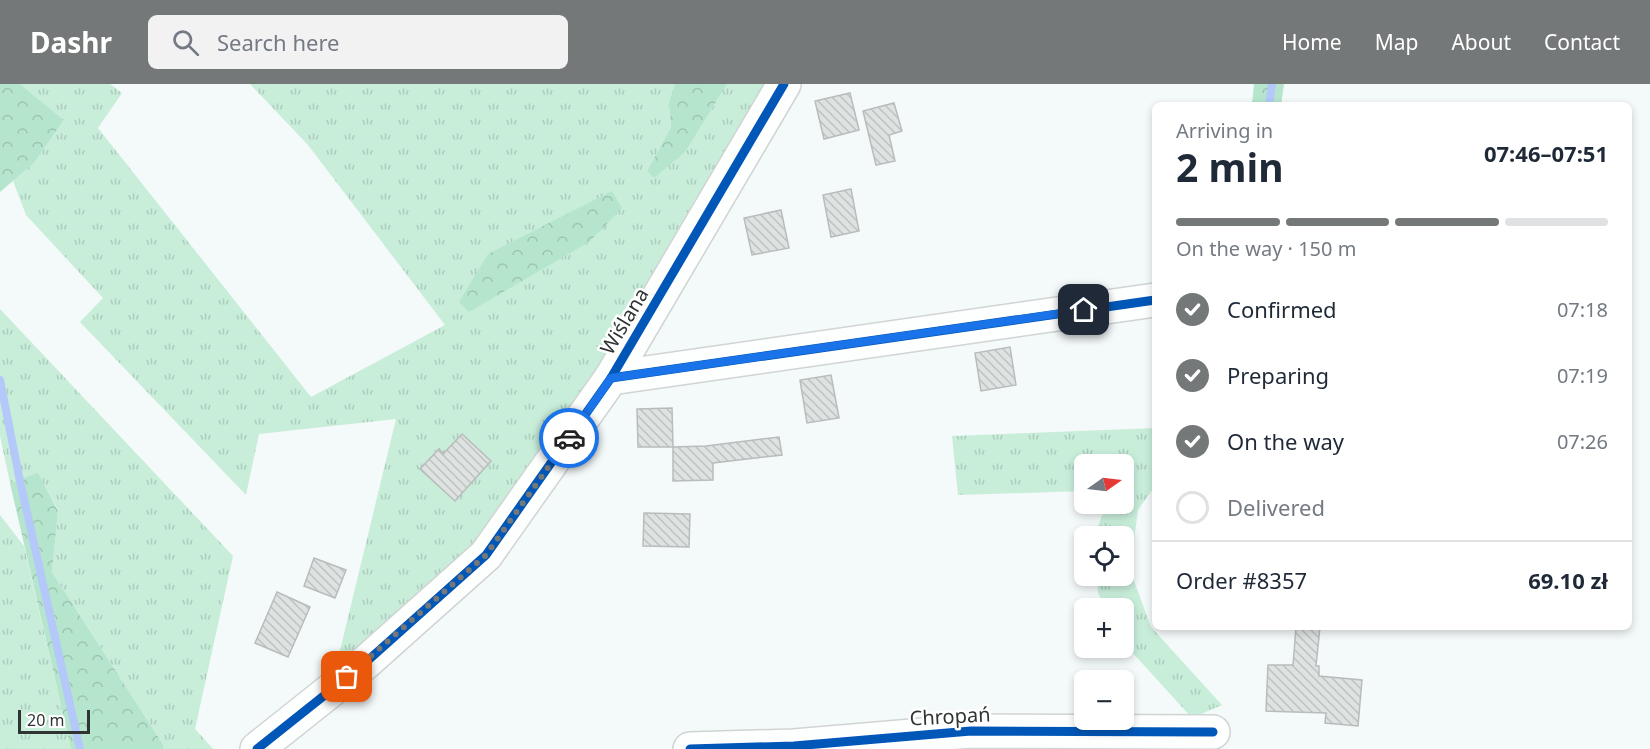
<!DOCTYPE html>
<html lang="en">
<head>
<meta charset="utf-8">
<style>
	body { margin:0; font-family:"Noto Sans",sans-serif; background:#f2f2f3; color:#1f2937; height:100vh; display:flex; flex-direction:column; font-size:22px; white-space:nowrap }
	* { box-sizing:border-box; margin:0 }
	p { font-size:20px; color:#747a83 }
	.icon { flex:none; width:33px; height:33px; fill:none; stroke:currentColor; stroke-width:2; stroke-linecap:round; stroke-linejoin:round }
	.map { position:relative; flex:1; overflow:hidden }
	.panel { position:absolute; left:1152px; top:18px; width:480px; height:528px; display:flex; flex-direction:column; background:#fff; border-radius:9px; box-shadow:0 3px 9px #0003 }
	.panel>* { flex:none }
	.needle { width:39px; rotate:76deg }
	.buttons { position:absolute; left:1074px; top:370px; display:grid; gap:12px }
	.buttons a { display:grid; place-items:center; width:60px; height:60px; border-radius:9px; background:#fff; box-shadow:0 3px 9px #0003; font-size:30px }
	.scale { position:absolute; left:18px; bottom:15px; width:72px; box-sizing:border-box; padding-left:6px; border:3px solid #303333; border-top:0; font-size:16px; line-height:21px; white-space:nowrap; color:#303333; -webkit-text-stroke:4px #fff; paint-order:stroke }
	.pin { position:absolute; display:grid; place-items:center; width:51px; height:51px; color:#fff; margin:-26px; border-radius:12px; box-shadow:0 3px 9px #0006 }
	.courier { position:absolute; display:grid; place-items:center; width:60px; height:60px; margin:-30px; border:4px solid #1a73e8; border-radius:50%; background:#fff; color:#222; box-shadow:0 2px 8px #0007 }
	.overview em { font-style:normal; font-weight:700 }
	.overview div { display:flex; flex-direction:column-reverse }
	.overview { display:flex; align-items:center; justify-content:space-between; height:102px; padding:0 24px }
	h1 { font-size:39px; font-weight:700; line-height:45px }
	.bar { display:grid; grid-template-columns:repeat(4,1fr); gap:9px 6px; align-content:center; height:72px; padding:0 24px }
	.bar i { height:8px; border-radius:4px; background:#e0e1e3 }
	.bar .current { background:#757878 }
	.bar p { grid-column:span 4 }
	.line { display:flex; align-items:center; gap:15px; padding:0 24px; border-top:2px solid #e0e1e3 }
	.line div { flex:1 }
	ol { padding:0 24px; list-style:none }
	li { display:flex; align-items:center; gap:18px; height:66px }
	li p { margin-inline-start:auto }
	li .icon { padding:6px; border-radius:50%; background:#757878; color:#fff; stroke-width:4 }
	li:last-child { color:#747a83 }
	li i { width:33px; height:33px; border:3px solid #e0e1e3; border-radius:50% }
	header { display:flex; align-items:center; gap:36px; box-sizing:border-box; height:84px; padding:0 30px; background:#757878; color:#fff }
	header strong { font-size:28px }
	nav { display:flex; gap:33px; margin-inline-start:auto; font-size:21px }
	.search { width:420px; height:54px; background:#f2f2f3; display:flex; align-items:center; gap:15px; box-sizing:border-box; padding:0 21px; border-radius:9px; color:#747a83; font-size:22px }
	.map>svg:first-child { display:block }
</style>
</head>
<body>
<header>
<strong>Dashr</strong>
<div class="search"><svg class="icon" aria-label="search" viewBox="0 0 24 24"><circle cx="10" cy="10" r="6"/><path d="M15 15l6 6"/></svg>Search here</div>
<nav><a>Home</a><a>Map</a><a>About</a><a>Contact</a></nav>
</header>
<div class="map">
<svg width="1650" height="665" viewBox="0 0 1650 665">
	<defs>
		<pattern id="grass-tufts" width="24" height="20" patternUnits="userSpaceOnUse" patternTransform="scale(1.5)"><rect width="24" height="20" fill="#c8eeda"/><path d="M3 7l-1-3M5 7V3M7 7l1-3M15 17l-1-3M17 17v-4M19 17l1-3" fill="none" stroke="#accdbc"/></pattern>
		<pattern id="forest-crowns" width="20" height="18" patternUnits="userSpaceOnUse" patternTransform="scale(1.5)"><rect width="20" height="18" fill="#b5e5cc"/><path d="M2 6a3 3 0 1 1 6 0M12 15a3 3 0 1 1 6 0" fill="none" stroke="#9cc5b0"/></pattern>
		<pattern id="building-back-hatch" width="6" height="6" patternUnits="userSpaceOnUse" patternTransform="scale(1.5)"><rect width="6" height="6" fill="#dee2e1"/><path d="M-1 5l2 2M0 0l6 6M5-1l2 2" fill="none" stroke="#bfc2c2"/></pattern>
	</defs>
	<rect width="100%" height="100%" fill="#f4f9f9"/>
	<!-- grass -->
	<g fill="url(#grass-tufts)">
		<path d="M20,0H110L122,9L98,44L311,313L445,241L308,61L250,0H675L669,17L671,43L647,87L686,67L727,0H774L596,296L474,460L335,587L396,335L259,350L246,411L80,238L103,214L26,131L13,97L34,79L64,36Z"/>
		<path d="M0,225L233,472L195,645L213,665H163L164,662L52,488L58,426L38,390L10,399L0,352Z"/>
		<path d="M1155,344V402L1138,426L1130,486L1151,543L1222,621L1192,634L1130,566L1124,555V525H1106L1098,509L1097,492H1124V453H1097V445L1106,420H1124V381H1084V407L958,411L952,352Z"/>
		<path d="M0,431L24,462L71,665H0Z"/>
	</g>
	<!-- forest -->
	<g fill="url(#forest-crowns)">
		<path d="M0,0H20L64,36L34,79L0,108Z"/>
		<path d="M675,0H727L686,67L654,94L647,87L671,43L669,17Z"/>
		<path d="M1254,0H1284L1281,21H1252Z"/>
		<path d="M612,107L622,124L589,158L469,228L459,218L488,170Z"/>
		<path d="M38,389L58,427L52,488L164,662L163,665H71L10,399Z"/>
	</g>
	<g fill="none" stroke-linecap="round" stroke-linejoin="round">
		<!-- stream -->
		<g stroke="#b4c8f9" stroke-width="8">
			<path d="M1269,21L1272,0"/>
			<path d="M0,296L20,397L80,665"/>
		</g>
	</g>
	<!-- building -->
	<g fill="url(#building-back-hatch)" stroke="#b9bcbc" stroke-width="1.5">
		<path d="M850,9L859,46L824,55L815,17Z"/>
		<path d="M894,19L902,47L889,51L895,77L876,81L863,27Z"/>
		<path d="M851,105L859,147L831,153L823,111Z"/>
		<path d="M781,126L789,164L752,171L744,134Z"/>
		<path d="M1010,263L1016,301L981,307L975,269Z"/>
		<path d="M831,291L839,334L807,339L800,296Z"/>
		<path d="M672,324L673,363H638L637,325Z"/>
		<path d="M462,350L491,377L455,417L420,385L439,365L443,370Z"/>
		<path d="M779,353L782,371L713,379V396L673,397V363L706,362Z"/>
		<path d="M644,429L690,430L689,463L643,462Z"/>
		<path d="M314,474L346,486L335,514L304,502Z"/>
		<path d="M277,508L310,523L288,573L255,559Z"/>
		<path d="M1296,543H1320L1316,582H1319V592L1362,596L1358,642L1325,639L1326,629L1266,627L1268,581H1293Z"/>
	</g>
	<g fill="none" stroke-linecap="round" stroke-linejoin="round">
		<defs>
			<g id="minor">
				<path d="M611,294L1155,216"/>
				<path d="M257,665L365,579L486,471L611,294L784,0"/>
				<path d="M690,665L794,662L971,647L1213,648"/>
			</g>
		</defs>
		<!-- minor casing -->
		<use href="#minor" stroke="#d1d4d4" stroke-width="36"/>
		<!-- minor -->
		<use href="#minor" stroke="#fdfefe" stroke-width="33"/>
		<defs>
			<g id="cycleway">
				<path d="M611,294L1155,216"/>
				<path d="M257,665L365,579L486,471L611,294L784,0"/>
				<path d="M690,665L794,662L971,647L1213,648"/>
			</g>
		</defs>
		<!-- cycleway casing -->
		<use href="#cycleway" stroke="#fff" stroke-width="13"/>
		<!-- cycleway -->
		<use href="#cycleway" stroke="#0057b8" stroke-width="9"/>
	</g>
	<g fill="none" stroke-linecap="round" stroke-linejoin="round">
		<!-- done -->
		<path stroke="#757878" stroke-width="6" stroke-dasharray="0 10.8" d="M347,593L486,471L569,354"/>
		<!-- route -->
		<path stroke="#1a73e8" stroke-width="8" d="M569,354L611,294L1084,226"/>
	</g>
	<g text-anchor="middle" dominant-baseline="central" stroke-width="5" stroke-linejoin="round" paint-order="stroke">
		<!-- street labels -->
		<g font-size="20" fill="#303333" stroke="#fff">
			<text transform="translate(624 237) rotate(-59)">Wiślana</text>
			<text transform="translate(950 632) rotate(-3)">Chropań</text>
		</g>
	</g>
</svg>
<div class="buttons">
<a><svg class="needle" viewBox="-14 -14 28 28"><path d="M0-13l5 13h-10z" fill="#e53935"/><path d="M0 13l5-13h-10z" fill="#747a83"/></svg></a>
<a><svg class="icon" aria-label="locate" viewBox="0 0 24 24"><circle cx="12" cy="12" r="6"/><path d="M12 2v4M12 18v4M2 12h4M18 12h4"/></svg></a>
<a>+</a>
<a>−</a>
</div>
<div class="scale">20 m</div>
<div class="pin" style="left:347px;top:593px;background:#ea580c"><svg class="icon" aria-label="bag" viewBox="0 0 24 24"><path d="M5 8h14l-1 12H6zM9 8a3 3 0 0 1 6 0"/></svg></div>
<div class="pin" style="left:1084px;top:226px;background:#1f2937"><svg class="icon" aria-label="home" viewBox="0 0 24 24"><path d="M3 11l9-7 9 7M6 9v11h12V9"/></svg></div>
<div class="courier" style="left:569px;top:354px"><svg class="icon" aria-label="car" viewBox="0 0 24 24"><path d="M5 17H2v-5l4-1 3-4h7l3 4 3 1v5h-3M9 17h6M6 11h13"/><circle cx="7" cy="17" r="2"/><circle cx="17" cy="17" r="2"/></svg></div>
<section class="panel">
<div class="overview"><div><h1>2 min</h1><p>Arriving in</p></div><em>07:46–07:51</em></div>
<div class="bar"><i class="current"></i><i class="current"></i><i class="current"></i><i></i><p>On the way · 150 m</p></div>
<ol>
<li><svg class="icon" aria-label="check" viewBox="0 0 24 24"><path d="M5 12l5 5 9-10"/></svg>Confirmed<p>07:18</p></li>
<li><svg class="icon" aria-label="check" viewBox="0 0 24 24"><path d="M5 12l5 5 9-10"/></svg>Preparing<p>07:19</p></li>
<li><svg class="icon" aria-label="check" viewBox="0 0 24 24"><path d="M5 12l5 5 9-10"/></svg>On the way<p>07:26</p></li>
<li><i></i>Delivered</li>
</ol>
<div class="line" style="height:78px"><div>Order #8357</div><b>69.10 zł</b></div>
</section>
</div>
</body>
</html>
